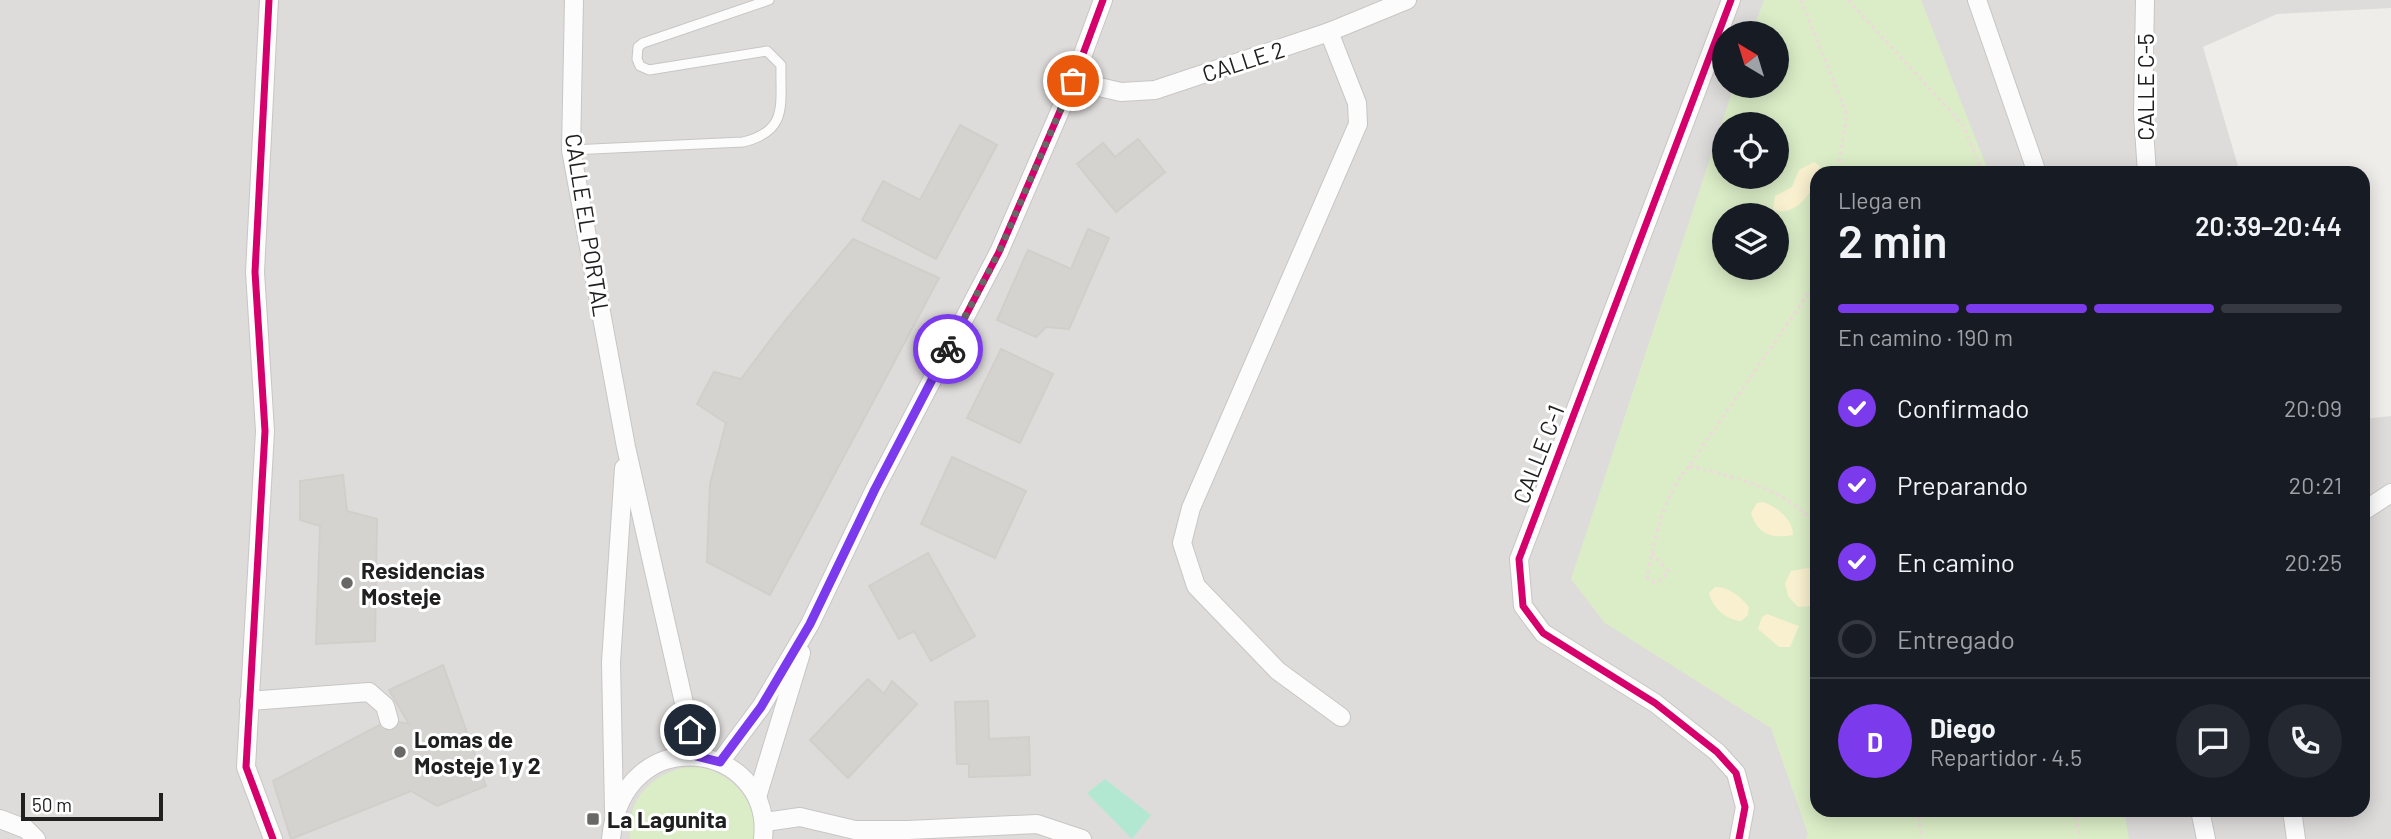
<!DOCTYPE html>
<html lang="es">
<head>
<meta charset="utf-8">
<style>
	body { margin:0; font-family:Barlow,sans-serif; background:#242831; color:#f1f3f6; height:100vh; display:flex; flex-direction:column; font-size:26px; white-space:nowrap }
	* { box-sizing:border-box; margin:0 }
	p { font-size:23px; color:#9ea1a6 }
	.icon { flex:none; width:38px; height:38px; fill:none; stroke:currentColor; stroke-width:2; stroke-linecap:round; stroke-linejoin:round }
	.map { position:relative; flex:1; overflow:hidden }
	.panel { position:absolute; left:1810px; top:166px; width:560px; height:651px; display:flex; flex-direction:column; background:#171b24; border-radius:21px; box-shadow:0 4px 18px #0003 }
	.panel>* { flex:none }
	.needle { width:46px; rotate:322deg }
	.tools { position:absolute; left:1712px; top:21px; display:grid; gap:14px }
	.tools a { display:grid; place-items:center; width:77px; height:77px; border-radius:50%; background:#171b24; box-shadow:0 4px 18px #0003; font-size:35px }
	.scale { position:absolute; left:21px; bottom:18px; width:142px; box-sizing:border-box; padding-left:7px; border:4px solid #202020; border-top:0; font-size:19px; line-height:24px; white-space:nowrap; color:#202020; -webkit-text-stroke:5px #fff; paint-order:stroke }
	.pin { position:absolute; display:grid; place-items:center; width:60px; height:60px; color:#fff; margin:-30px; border:4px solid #fff; border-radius:50%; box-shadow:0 2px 7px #0007 }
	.courier { position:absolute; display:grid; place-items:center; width:70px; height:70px; margin:-35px; border:5px solid #7c3aed; border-radius:50%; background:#fff; color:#222; box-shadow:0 2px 9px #0007 }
	.summary em { font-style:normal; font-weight:600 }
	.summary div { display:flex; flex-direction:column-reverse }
	.summary { display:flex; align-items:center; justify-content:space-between; height:119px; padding:0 28px }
	h1 { font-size:46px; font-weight:600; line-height:52px }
	.bar { display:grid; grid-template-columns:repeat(4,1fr); gap:10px 7px; align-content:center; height:84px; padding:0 28px }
	.bar i { height:9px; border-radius:5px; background:#363941 }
	.bar .on { background:#7c3aed }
	.bar p { grid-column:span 4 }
	.line { display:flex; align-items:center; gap:18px; padding:0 28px; border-top:2px solid #363941 }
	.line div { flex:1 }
	.round { display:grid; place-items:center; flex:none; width:74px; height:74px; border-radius:37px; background:#242831 }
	ol { padding:0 28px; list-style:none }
	li { display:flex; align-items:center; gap:21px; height:77px }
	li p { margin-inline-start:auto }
	li .icon { padding:7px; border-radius:50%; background:#7c3aed; color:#fff; stroke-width:4 }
	li:last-child { color:#9ea1a6 }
	li i { width:38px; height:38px; border:4px solid #363941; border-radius:50% }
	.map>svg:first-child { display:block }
</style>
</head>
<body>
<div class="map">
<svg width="2391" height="839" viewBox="0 0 2391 839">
	<rect width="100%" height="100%" fill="#efede9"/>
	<!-- residential -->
	<path fill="#dedcda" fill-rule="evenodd" d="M0,0H2391V8L2277,14L2203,47L2240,173H1816V810H2362L2363,419L2391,416V839H0ZM1724,33H1776V86H1724ZM1724,124H1776V177H1724ZM1724,215H1776V268H1724Z"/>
	<!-- grass -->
	<g fill="#dbedc7" fill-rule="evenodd">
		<path d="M1764,0H1921L1989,173H1816V810H2124L2129,839H1806L1808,834L1771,728L1605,623L1571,579L1734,86H1776V33H1752ZM1724,124H1776V177H1724ZM1724,215H1776V268H1724Z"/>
		<path d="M696,766C731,773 760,800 753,839H630C625,797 656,769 696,766Z"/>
	</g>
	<!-- sand -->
	<g fill="#f8f0ce">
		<path d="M1814,162L1820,166C1817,185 1800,218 1773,210L1775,196L1792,187L1799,170Z"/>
		<path d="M1763,502C1777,507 1793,519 1793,535C1772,539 1758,535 1751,513L1757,503Z"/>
		<path d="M1808,568L1815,571V598L1812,606L1798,607L1788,596L1785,583L1791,571Z"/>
		<path d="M1715,587C1729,587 1740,596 1749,607L1748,615L1741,621C1726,620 1712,607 1709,593Z"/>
		<path d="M1767,614L1799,626L1790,647H1779L1758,629L1762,617Z"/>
	</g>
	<!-- pitch -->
	<path fill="#b2e8d2" d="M1105,779L1151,815L1132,839L1087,793Z"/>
	<!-- building -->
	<g fill="#d5d3d0" stroke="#d2cfca" stroke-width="2">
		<path d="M960,125L997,145L936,259L862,220L883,181L920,200Z"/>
		<path d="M1138,139L1165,172L1116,212L1077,164L1103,143L1115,157Z"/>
		<path d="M1088,229L1109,238L1069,329L1046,327L1036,337L997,320L1028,250L1071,269Z"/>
		<path d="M853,239L939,278L770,595L707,562L710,484L726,423L697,404L714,372L741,379L783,323Z"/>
		<path d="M1001,349L1053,374L1020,443L967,418Z"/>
		<path d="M952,457L1026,491L995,558L921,524Z"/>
		<path d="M343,475L347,511L377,519L375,641L316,644L320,526L300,520V481Z"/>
		<path d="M928,553L975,636L931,661L914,631L899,639L869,586Z"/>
		<path d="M443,665L486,786L437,806L411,791L291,839L273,781L389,720L409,724L389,690Z"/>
		<path d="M868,679L884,694L892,681L917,704L848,778L810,740Z"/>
		<path d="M988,701L989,739L1029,737L1030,775L969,777V764H957L955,702Z"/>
	</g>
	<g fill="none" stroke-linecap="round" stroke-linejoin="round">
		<defs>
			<path id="service" d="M571,150L743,142C789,131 780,104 781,65L767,51L649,70L640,66L637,59L638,47L643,43L769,0"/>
			<g id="minor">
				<path d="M269,0L255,272L265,431L246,767L273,839"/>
				<path d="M574,0L571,150L626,447L696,756"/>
				<path d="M1731,0L1519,559L1523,606L1543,633L1655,703L1717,752L1736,773L1745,807L1739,839"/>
				<path d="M1977,0L2037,173"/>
				<path d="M2145,0L2143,114L2147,173"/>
				<path d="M1329,32L1357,103L1358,124L1191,508L1182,543L1196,586L1278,671L1341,717"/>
				<path d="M1073,81L1121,92L1155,90L1329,32L1407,0"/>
				<path d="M2362,512L2391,493"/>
				<path d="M249,701L369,692L385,706L389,720"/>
				<path d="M720,762L761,707L810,624L875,489L999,252L1073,81L1103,0"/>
				<path d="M757,797L801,653"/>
				<path d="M2200,810L2206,839"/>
				<path d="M2292,810L2296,839"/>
				<path d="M614,811L611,662L624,468"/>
				<path d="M0,819L26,829L36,839"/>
				<path d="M765,822L800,817L855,830H908L1037,824L1082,839"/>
				<path d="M611,839C622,718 774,741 763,839"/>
			</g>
		</defs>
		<!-- service casing -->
		<use href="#service" stroke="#c7c6c5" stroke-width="11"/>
		<!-- minor casing -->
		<use href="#minor" stroke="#c7c6c5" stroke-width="20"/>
		<!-- path -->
		<g stroke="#ecdcd9" stroke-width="3.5" stroke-dasharray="3.5 3.5" stroke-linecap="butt">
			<path d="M1801,0L1847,115L1837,173"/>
			<path d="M1848,0L1963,125L1983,173"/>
			<path d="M1816,268L1815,284L1689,466C1734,477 1786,488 1816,525"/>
			<path d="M1652,553L1668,571L1662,580L1653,582L1647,577C1655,537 1662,498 1689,466"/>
			<path d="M1918,810L1922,839"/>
			<path d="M2076,810L2079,839"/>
		</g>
		<!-- service -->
		<use href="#service" stroke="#fdfcfc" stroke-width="9"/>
		<!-- minor -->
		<use href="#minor" stroke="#fdfcfc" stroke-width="18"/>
		<defs>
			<g id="cycleway">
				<path d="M269,0L255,272L265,431L246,767L273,839"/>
				<path d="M1731,0L1519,559L1523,606L1543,633L1655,703L1717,752L1736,773L1745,807L1739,839"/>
				<path d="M720,762L761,707L810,624L875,489L999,252L1073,81L1103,0"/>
			</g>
		</defs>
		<!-- cycleway casing -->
		<use href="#cycleway" stroke="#fff" stroke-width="11"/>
		<!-- cycleway -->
		<use href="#cycleway" stroke="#d6006c" stroke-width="7"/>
	</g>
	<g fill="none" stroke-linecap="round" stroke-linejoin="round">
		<!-- done -->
		<path stroke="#686866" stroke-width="7" stroke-dasharray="0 12.6" d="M948,349L999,252L1073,81"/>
		<!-- route -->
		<path stroke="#7c3aed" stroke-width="9" d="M690,730L696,756L720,762L761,707L810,624L875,489L948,349"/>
	</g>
	<!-- markers -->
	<g fill="#686866" stroke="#fff" stroke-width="2.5">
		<circle cx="347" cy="583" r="7"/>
		<circle cx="400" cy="752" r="7"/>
		<rect x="586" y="812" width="14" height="14" rx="3.5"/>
	</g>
	<g text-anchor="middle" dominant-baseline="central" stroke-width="6" stroke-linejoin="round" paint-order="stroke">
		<!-- street labels -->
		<g font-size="23" fill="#202020" stroke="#fff">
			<text transform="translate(1243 61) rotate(-18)">CALLE 2</text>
			<text transform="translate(2145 87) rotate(-90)">CALLE C-5</text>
			<text transform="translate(588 225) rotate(81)">CALLE EL PORTAL</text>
			<text transform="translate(1538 454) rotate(-69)">CALLE C-1</text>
		</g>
		<!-- poi labels -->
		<g font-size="23" font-weight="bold" fill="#202020" stroke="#fff" text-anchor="start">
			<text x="361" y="570">Residencias<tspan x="361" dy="26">Mosteje</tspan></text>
			<text x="414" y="739">Lomas de<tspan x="414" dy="26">Mosteje 1 y 2</tspan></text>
			<text x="607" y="819">La Lagunita</text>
		</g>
	</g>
</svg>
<div class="tools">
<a><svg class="needle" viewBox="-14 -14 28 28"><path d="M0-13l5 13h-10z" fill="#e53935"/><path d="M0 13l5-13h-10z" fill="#9ea1a6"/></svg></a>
<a><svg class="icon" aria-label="locate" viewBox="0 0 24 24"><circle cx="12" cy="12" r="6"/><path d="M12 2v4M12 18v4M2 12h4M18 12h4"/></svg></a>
<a><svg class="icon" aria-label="layers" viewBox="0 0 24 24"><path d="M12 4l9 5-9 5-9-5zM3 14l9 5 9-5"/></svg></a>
</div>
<div class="scale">50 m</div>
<div class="pin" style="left:1073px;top:81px;background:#ea580c"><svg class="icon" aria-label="bag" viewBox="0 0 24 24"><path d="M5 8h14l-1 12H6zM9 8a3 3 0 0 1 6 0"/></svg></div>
<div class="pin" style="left:690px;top:730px;background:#1f2937"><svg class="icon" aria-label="home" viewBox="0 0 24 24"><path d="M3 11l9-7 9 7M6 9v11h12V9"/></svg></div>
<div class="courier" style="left:948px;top:349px"><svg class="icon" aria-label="bike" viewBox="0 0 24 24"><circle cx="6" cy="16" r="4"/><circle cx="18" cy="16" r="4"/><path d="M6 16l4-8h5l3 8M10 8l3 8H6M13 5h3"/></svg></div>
<section class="panel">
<div class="summary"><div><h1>2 min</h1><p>Llega en</p></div><em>20:39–20:44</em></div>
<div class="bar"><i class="on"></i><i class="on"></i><i class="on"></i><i></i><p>En camino · 190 m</p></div>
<ol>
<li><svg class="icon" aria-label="check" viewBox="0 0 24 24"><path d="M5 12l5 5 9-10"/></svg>Confirmado<p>20:09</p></li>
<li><svg class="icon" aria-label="check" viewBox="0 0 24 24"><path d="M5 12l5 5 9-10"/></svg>Preparando<p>20:21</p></li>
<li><svg class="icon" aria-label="check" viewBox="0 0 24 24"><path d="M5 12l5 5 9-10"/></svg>En camino<p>20:25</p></li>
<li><i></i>Entregado</li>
</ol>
<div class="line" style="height:126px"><b class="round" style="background:#7c3aed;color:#fff">D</b><div><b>Diego</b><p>Repartidor · 4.5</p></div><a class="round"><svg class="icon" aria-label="chat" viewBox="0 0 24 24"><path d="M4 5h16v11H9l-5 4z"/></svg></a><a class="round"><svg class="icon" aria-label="phone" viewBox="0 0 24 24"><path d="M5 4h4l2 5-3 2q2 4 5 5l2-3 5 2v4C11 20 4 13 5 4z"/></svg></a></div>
</section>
</div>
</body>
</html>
